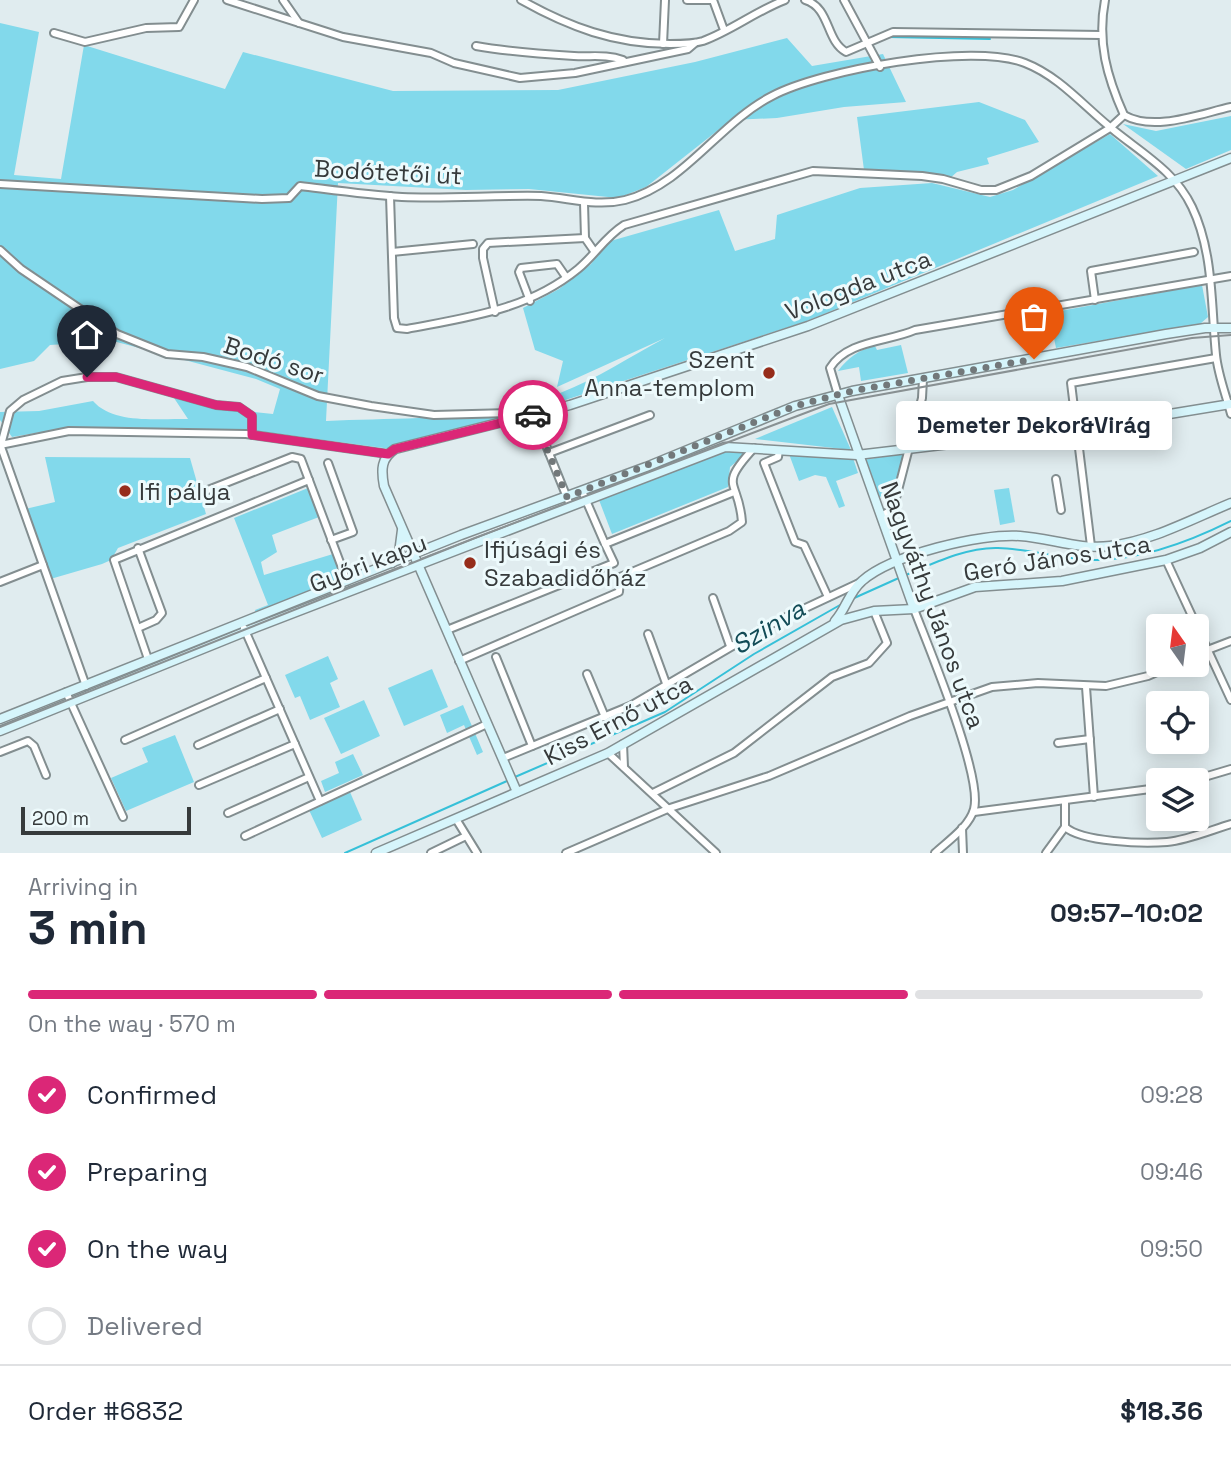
<!DOCTYPE html>
<html lang="en">
<head>
<meta charset="utf-8">
<style>
	body { margin:0; font-family:"Space Grotesk",sans-serif; background:#f6f6f7; color:#1f2937; height:100vh; display:flex; flex-direction:column; font-size:26px; white-space:nowrap }
	* { box-sizing:border-box; margin:0 }
	p { font-size:23px; color:#747a83 }
	.icon { flex:none; width:38px; height:38px; fill:none; stroke:currentColor; stroke-width:2; stroke-linecap:round; stroke-linejoin:round }
	.map { position:relative; height:853px; overflow:hidden }
	.panel { display:flex; flex-direction:column; background:#fff; flex:1 }
	.panel>* { flex:none }
	.needle { width:46px; rotate:346deg }
	.tools { position:absolute; left:1146px; top:614px; display:grid; gap:14px }
	.tools a { display:grid; place-items:center; width:63px; height:63px; border-radius:7px; background:#fff; box-shadow:0 4px 18px #0003; font-size:35px }
	.scale { position:absolute; left:21px; bottom:18px; width:170px; box-sizing:border-box; padding-left:7px; border:4px solid #363a3b; border-top:0; font-size:19px; line-height:24px; white-space:nowrap; color:#363a3b; -webkit-text-stroke:5px #edfafc; paint-order:stroke }
	.pin { position:absolute; display:grid; place-items:center; width:60px; height:60px; color:#fff; margin:-72px -30px; border-radius:50% 50% 50% 0; rotate:-45deg; box-shadow:0 0 7px #0007 }
	.pin .icon { rotate:45deg }
	.courier { position:absolute; display:grid; place-items:center; width:70px; height:70px; margin:-35px; border:5px solid #db2777; border-radius:50%; background:#fff; color:#222; box-shadow:0 2px 9px #0007 }
	.bubble { position:absolute; height:49px; border-radius:7px; background:#fff; box-shadow:0 4px 18px #0003; font-size:23px; font-weight:800; line-height:49px; text-align:center }
	.headline em { font-style:normal; font-weight:800 }
	.headline div { display:flex; flex-direction:column-reverse }
	.headline { display:flex; align-items:center; justify-content:space-between; height:119px; padding:0 28px }
	h1 { font-size:46px; font-weight:800; line-height:52px }
	.bar { display:grid; grid-template-columns:repeat(4,1fr); gap:10px 7px; align-content:center; height:84px; padding:0 28px }
	.bar i { height:9px; border-radius:5px; background:#e0e1e3 }
	.bar .active { background:#db2777 }
	.bar p { grid-column:span 4 }
	.line { display:flex; align-items:center; gap:18px; padding:0 28px; border-top:2px solid #e0e1e3 }
	.line div { flex:1 }
	ol { padding:0 28px; list-style:none }
	li { display:flex; align-items:center; gap:21px; height:77px }
	li p { margin-inline-start:auto }
	li .icon { padding:7px; border-radius:50%; background:#db2777; color:#fff; stroke-width:4 }
	li:last-child { color:#747a83 }
	li i { width:38px; height:38px; border:4px solid #e0e1e3; border-radius:50% }
	.map>svg:first-child { display:block }
</style>
</head>
<body>
<div class="map">
<svg width="1231" height="853" viewBox="0 0 1231 853">
	<rect width="100%" height="100%" fill="#e0ecef"/>
	<!-- green -->
	<g fill="#82d9eb">
		<path d="M0,23L39,32L14,175L61,179L84,45L225,89L243,52L393,91L558,90L695,62L787,38L812,66L883,54L906,102L844,107L777,118L731,120L646,187L618,198L529,189L466,190L338,183L326,421C405,417 486,422 560,393C597,379 631,356 665,338L557,387L563,361L535,350L523,308L559,289L591,264L607,242L719,210L735,251L775,239L777,215L860,188L932,183L990,197L1013,190L1110,134L1158,176L807,321L544,407L391,449L243,429H60L12,437L0,420V412L39,411L93,401C114,425 158,418 188,419L172,395L227,409L273,414L280,389L256,379L113,341L50,345L34,361L0,369Z"/>
		<path d="M979,102L1025,120L1039,142L987,158L989,164L957,172L949,179L864,170L857,117Z"/>
		<path d="M1231,116V150L1186,169L1123,124L1156,131Z"/>
		<path d="M1202,285L1208,317L1200,324L1056,348L1049,313Z"/>
		<path d="M901,345L908,373L861,381L859,367L838,371C848,358 858,350 875,346L877,350Z"/>
		<path d="M832,407L851,450L755,439Z"/>
		<path d="M727,449L748,452L730,467L728,487L612,534L599,500Z"/>
		<path d="M906,453L894,499L890,493L877,498L863,460Z"/>
		<path d="M789,454L853,458L858,473L836,481L845,506L839,508L826,477L815,475L799,481Z"/>
		<path d="M45,457L190,458L206,514L118,548L111,560L102,564L47,580L21,510L55,502Z"/>
		<path d="M308,488L319,517L272,535L277,552L261,562L264,575L333,554L343,583L256,614L255,610L268,605L234,518Z"/>
		<path d="M1009,488L1015,522L1000,525L994,490Z"/>
		<path d="M328,656L338,679L330,683L340,707L310,720L300,696L295,698L285,675Z"/>
		<path d="M432,669L448,707L404,726L388,688Z"/>
		<path d="M364,700L380,736L341,754L324,718Z"/>
		<path d="M463,705L483,752L477,755L464,725L447,733L440,715Z"/>
		<path d="M175,735L194,782L126,811L111,778L148,762L142,748Z"/>
		<path d="M353,754L363,775L325,792L321,781L339,773L335,762Z"/>
		<path d="M350,792L362,820L322,838L309,810Z"/>
	</g>
	<g fill="none" stroke-linecap="round" stroke-linejoin="round">
		<!-- stream -->
		<g stroke="#36c0d8" stroke-width="2">
			<path d="M889,37L990,39"/>
			<path d="M906,575C934,563 967,547 998,548C1031,549 1064,560 1098,560C1144,559 1191,541 1231,521"/>
			<path d="M852,599L901,577"/>
			<path d="M515,777L665,712L754,654L840,605"/>
			<path d="M345,853L507,781"/>
		</g>
		<defs>
			<g id="street">
				<path d="M227,0L343,37L431,53L454,63L520,78L575,73L688,49L695,43"/>
				<path d="M283,0L299,23"/>
				<path d="M521,0C569,27 615,44 670,44C681,44 693,44 703,41C731,31 756,11 785,0"/>
				<path d="M687,0H712"/>
				<path d="M713,0L724,30"/>
				<path d="M805,0C831,8 825,40 846,52L893,32L1101,35"/>
				<path d="M844,0L880,67"/>
				<path d="M1105,0C1097,42 1107,77 1124,115"/>
				<path d="M54,33L85,42L146,28L179,27L194,0"/>
				<path d="M663,44L665,0"/>
				<path d="M476,46C509,52 541,54 574,56C592,57 606,54 623,60"/>
				<path d="M1124,115C1154,132 1199,114 1231,107"/>
				<path d="M0,184L262,199L289,198L300,186C333,190 368,195 402,197C448,199 495,195 541,196C570,198 596,207 625,200C684,185 719,123 772,96C821,70 973,42 1025,63C1061,77 1086,109 1116,132C1145,155 1176,173 1192,207C1214,253 1211,307 1216,355C1218,375 1226,395 1231,414"/>
				<path d="M390,196L394,318L397,328L407,329C469,317 528,310 578,269C595,255 605,237 624,225L813,171L922,176L943,179L981,190H996L1031,176L1110,128L1124,115"/>
				<path d="M584,203L585,238L594,251"/>
				<path d="M0,250L21,269L117,334L167,354L203,357L247,367L318,396L371,406L434,415L513,413L521,419"/>
				<path d="M392,252L473,244"/>
				<path d="M1095,300L1091,271L1194,252"/>
				<path d="M530,301L519,272L521,268L557,264L566,277"/>
				<path d="M495,312L483,258V249L488,243L585,238"/>
				<path d="M838,395L830,368C847,340 888,342 915,330L1231,276"/>
				<path d="M534,415L549,453"/>
				<path d="M0,444L86,686"/>
				<path d="M0,445L69,431L246,434L388,454"/>
				<path d="M1,445L10,411L23,400L62,381L87,377H116L216,405L239,407L252,416V435"/>
				<path d="M779,450L778,457L764,463L795,542L804,545L828,597"/>
				<path d="M328,463L353,532L331,540"/>
				<path d="M1056,479L1061,510"/>
				<path d="M208,490L292,457L301,459L347,581"/>
				<path d="M582,491L605,544"/>
				<path d="M570,505L549,453L650,415"/>
				<path d="M881,516L893,509L896,498L922,398L923,379"/>
				<path d="M1091,546L1071,383L1216,358"/>
				<path d="M1166,560L1231,700"/>
				<path d="M0,582L43,565"/>
				<path d="M713,598L730,646L734,645"/>
				<path d="M914,609C928,646 983,776 974,809C969,827 948,841 935,853"/>
				<path d="M138,628L156,620L162,613L138,548"/>
				<path d="M244,628L320,801"/>
				<path d="M447,630L614,563L605,544L734,492"/>
				<path d="M648,634L667,686"/>
				<path d="M1197,654L1231,641"/>
				<path d="M496,657L532,746"/>
				<path d="M148,659L114,560L309,480"/>
				<path d="M459,661L619,592L620,577L729,531L742,522C739,479 717,488 754,448"/>
				<path d="M587,674L605,717"/>
				<path d="M1086,687L1094,797"/>
				<path d="M66,692L123,817"/>
				<path d="M125,740L266,678"/>
				<path d="M1058,743L1090,739"/>
				<path d="M623,744L624,767"/>
				<path d="M198,745L280,709"/>
				<path d="M0,752L28,741L34,746L46,775"/>
				<path d="M608,753L716,853"/>
				<path d="M503,758L630,706L767,626L859,583"/>
				<path d="M1194,780L1231,769"/>
				<path d="M199,785L295,744"/>
				<path d="M653,793L734,753L832,677L869,663L887,643L874,611"/>
				<path d="M974,812L1158,788"/>
				<path d="M228,813L309,777"/>
				<path d="M456,819L477,853"/>
				<path d="M1065,827C1082,842 1143,844 1167,842C1188,840 1211,830 1231,824"/>
				<path d="M962,828L963,853"/>
				<path d="M245,836L487,724"/>
				<path d="M431,853L466,836"/>
				<path d="M566,853L670,808L769,776L910,716L992,687L1038,683L1106,686L1148,676L1173,665"/>
				<path d="M1046,853L1065,827V801"/>
			</g>
			<g id="secondary">
				<path d="M838,395L914,609"/>
				<path d="M392,563L399,553L402,530"/>
				<path d="M835,621C846,609 849,592 862,581C891,555 981,533 1020,536C1050,538 1080,550 1110,546C1152,541 1192,519 1231,503"/>
				<path d="M0,719L461,535L646,467L795,406L852,391L1166,334L1205,328H1231"/>
				<path d="M0,731L252,629L725,447L857,455L1078,429L1231,404"/>
				<path d="M517,792L384,486C381,470 381,458 395,449L570,405L808,326L1231,158"/>
				<path d="M376,853L608,753L841,620L874,611L914,609L975,587L1062,581L1166,560L1200,548L1231,532"/>
			</g>
		</defs>
		<!-- street casing -->
		<use href="#street" stroke="#838e90" stroke-width="10"/>
		<!-- secondary casing -->
		<use href="#secondary" stroke="#838e90" stroke-width="11"/>
		<!-- street -->
		<use href="#street" stroke="#fff" stroke-width="6"/>
		<!-- secondary -->
		<use href="#secondary" stroke="#d6f5fb" stroke-width="8"/>
		<!-- tram -->
		<path stroke="#899193" stroke-width="2" d="M0,727L475,538L829,404L1192,338L1231,335"/>
	</g>
	<g fill="none" stroke-linecap="round" stroke-linejoin="round">
		<!-- done -->
		<path stroke="#72787a" stroke-width="7" stroke-dasharray="0 12.6" d="M533,415L567,497L795,406L852,391L1034,359"/>
		<!-- route -->
		<path stroke="#db2777" stroke-width="9" d="M87,377H116L216,405L239,407L252,416V435L388,454L395,449L533,415"/>
	</g>
	<!-- markers -->
	<g fill="#962d1b" stroke="#edfafc" stroke-width="2.5">
		<circle cx="769" cy="373" r="7"/>
		<circle cx="125" cy="491" r="7"/>
		<circle cx="470" cy="563" r="7"/>
	</g>
	<g text-anchor="middle" dominant-baseline="central" stroke-width="6" stroke-linejoin="round" paint-order="stroke">
		<!-- street labels -->
		<g font-size="24" fill="#363a3b" stroke="#edfafc">
			<text transform="translate(388 172) rotate(3)">Bodótetői út</text>
			<text transform="translate(858 285) rotate(-21)">Vologda utca</text>
			<text transform="translate(274 360) rotate(18)">Bodó sor</text>
			<text transform="translate(1057 558) rotate(-9)">Geró János utca</text>
			<text transform="translate(368 563) rotate(-21)">Győri kapu</text>
			<text transform="translate(933 605) rotate(70)">Nagyváthy János utca</text>
			<text transform="translate(618 720) rotate(-28)">Kiss Ernő utca</text>
		</g>
		<!-- poi labels -->
		<g font-size="24" fill="#363a3b" stroke="#edfafc" text-anchor="start">
			<text x="755" y="359" text-anchor="end">Szent<tspan x="755" dy="28">Anna-templom</tspan></text>
			<text x="139" y="491">Ifi pálya</text>
			<text x="484" y="549">Ifjúsági és<tspan x="484" dy="28">Szabadidőház</tspan></text>
		</g>
		<!-- water labels -->
		<g font-size="26" font-style="italic" fill="#124b56" stroke="#edfafc">
			<text transform="translate(768 627) rotate(-31)">Szinva</text>
		</g>
	</g>
</svg>
<div class="tools">
<a><svg class="needle" viewBox="-14 -14 28 28"><path d="M0-13l5 13h-10z" fill="#e53935"/><path d="M0 13l5-13h-10z" fill="#747a83"/></svg></a>
<a><svg class="icon" aria-label="locate" viewBox="0 0 24 24"><circle cx="12" cy="12" r="6"/><path d="M12 2v4M12 18v4M2 12h4M18 12h4"/></svg></a>
<a><svg class="icon" aria-label="layers" viewBox="0 0 24 24"><path d="M12 4l9 5-9 5-9-5zM3 14l9 5 9-5"/></svg></a>
</div>
<div class="scale">200 m</div>
<div class="pin" style="left:1034px;top:359px;background:#ea580c"><svg class="icon" aria-label="bag" viewBox="0 0 24 24"><path d="M5 8h14l-1 12H6zM9 8a3 3 0 0 1 6 0"/></svg></div>
<div class="pin" style="left:87px;top:377px;background:#1f2937"><svg class="icon" aria-label="home" viewBox="0 0 24 24"><path d="M3 11l9-7 9 7M6 9v11h12V9"/></svg></div>
<div class="courier" style="left:533px;top:415px"><svg class="icon" aria-label="car" viewBox="0 0 24 24"><path d="M5 17H2v-5l4-1 3-4h7l3 4 3 1v5h-3M9 17h6M6 11h13"/><circle cx="7" cy="17" r="2"/><circle cx="17" cy="17" r="2"/></svg></div>
<div class="bubble" style="left:896px;top:401px;width:276px">Demeter Dekor&amp;Virág</div>
</div>
<section class="panel">
<div class="headline"><div><h1>3 min</h1><p>Arriving in</p></div><em>09:57–10:02</em></div>
<div class="bar"><i class="active"></i><i class="active"></i><i class="active"></i><i></i><p>On the way · 570 m</p></div>
<ol>
<li><svg class="icon" aria-label="check" viewBox="0 0 24 24"><path d="M5 12l5 5 9-10"/></svg>Confirmed<p>09:28</p></li>
<li><svg class="icon" aria-label="check" viewBox="0 0 24 24"><path d="M5 12l5 5 9-10"/></svg>Preparing<p>09:46</p></li>
<li><svg class="icon" aria-label="check" viewBox="0 0 24 24"><path d="M5 12l5 5 9-10"/></svg>On the way<p>09:50</p></li>
<li><i></i>Delivered</li>
</ol>
<div class="line" style="height:91px"><div>Order #6832</div><b>$18.36</b></div>
</section>
</body>
</html>
